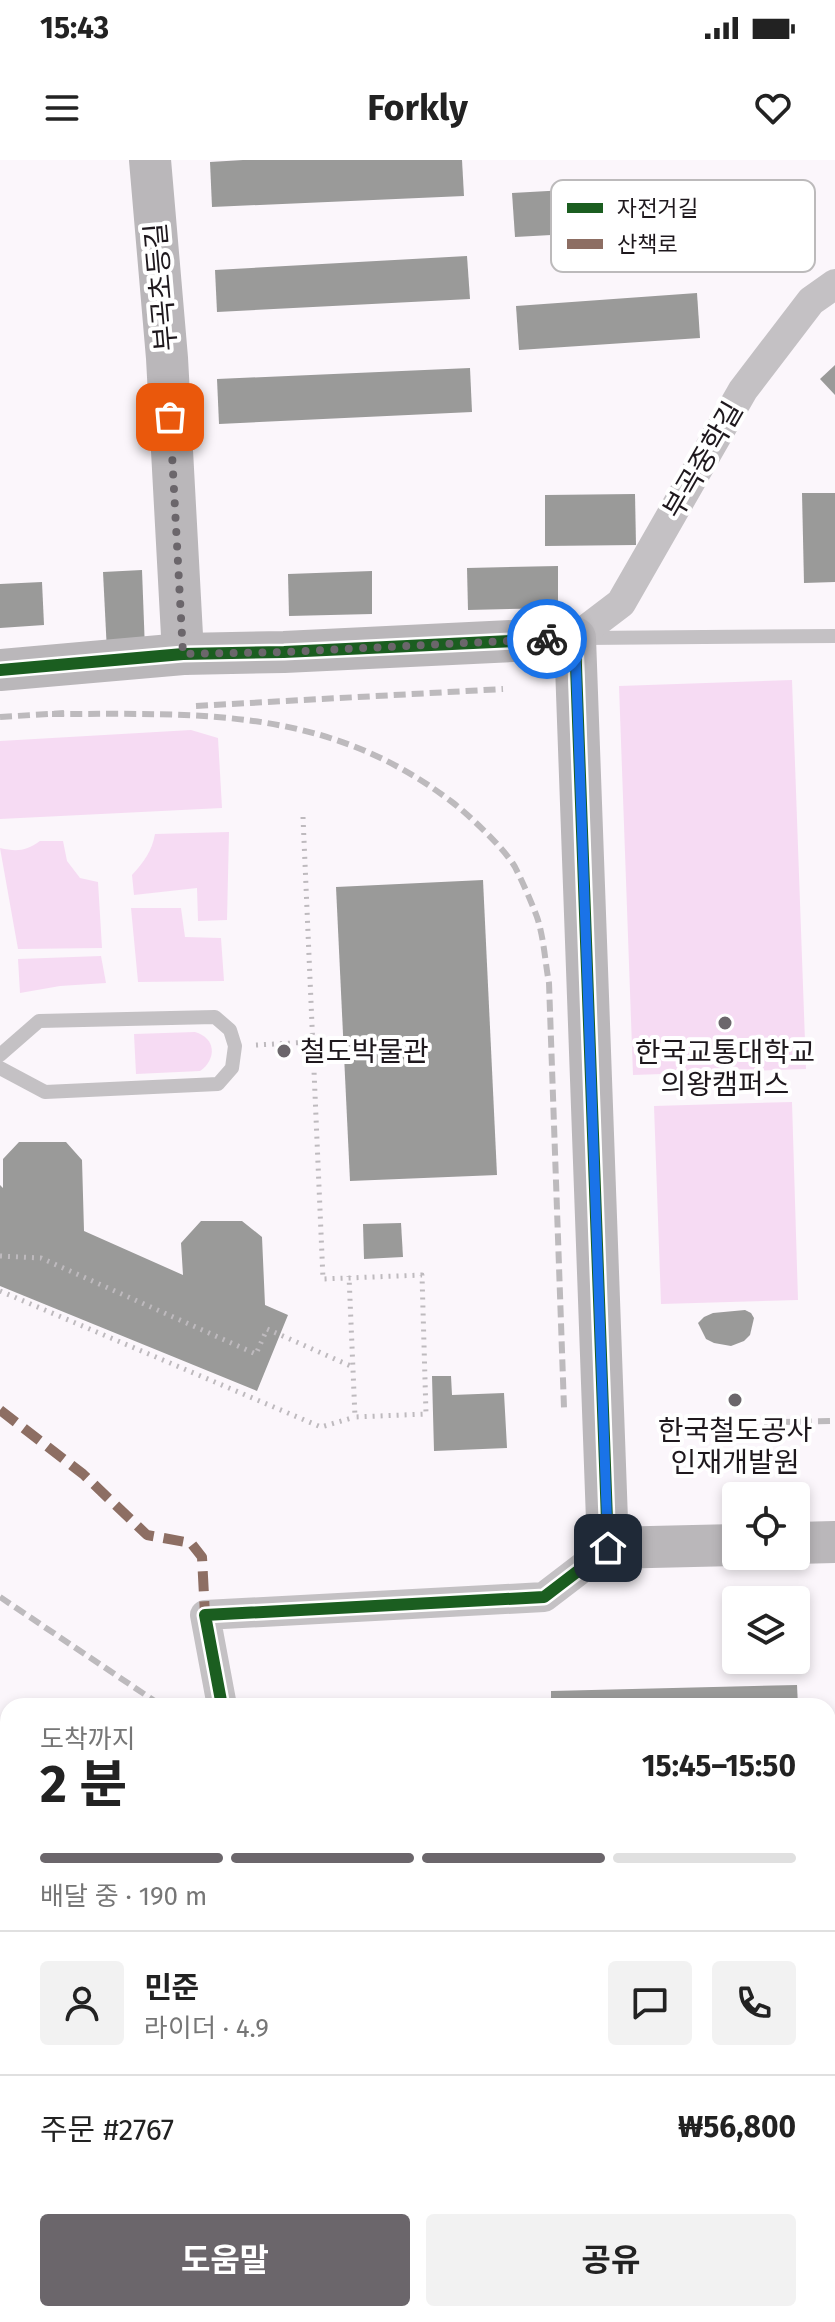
<!DOCTYPE html>
<html lang="ko">
<head>
<meta charset="utf-8">
<style>
	body { margin:0; font-family:"Fira Sans","Noto Sans KR",sans-serif; background:#f2f2f2; color:#222; height:100vh; display:flex; flex-direction:column; font-size:30px; white-space:nowrap }
	* { box-sizing:border-box; margin:0 }
	p { font-size:26px; color:#767676 }
	.icon { flex:none; width:44px; height:44px; fill:none; stroke:currentColor; stroke-width:2; stroke-linecap:round; stroke-linejoin:round }
	.map { position:relative; flex:1; overflow:hidden }
	.sheet { position:absolute; left:0px; top:1538px; width:836px; height:624px; display:flex; flex-direction:column; background:#fff; border-radius:24px 24px 0 0; box-shadow:0 4px 12px #0003 }
	.sheet>* { flex:none }
	.tools { position:absolute; left:722px; top:1322px; display:grid; gap:16px }
	.tools a { display:grid; place-items:center; width:88px; height:88px; border-radius:8px; background:#fff; box-shadow:0 4px 12px #0003; font-size:40px }
	.pin { position:absolute; display:grid; place-items:center; width:68px; height:68px; color:#fff; margin:-34px; border-radius:16px; box-shadow:0 4px 12px #0006 }
	.courier { position:absolute; display:grid; place-items:center; width:80px; height:80px; margin:-40px; border:6px solid #1a73e8; border-radius:50%; background:#fff; color:#222; box-shadow:0 2px 10px #0007 }
	.head em { font-style:normal; font-weight:700 }
	.head div { display:flex; flex-direction:column-reverse }
	.head { display:flex; align-items:center; justify-content:space-between; height:136px; padding:0 40px }
	h1 { font-size:52px; font-weight:700; line-height:60px }
	.bar { display:grid; grid-template-columns:repeat(4,1fr); gap:12px 8px; align-content:center; height:96px; padding:0 40px }
	.bar i { height:10px; border-radius:6px; background:#e0e0e0 }
	.bar .selected { background:#6b666b }
	.bar p { grid-column:span 4 }
	.line { display:flex; align-items:center; gap:20px; padding:0 40px; border-top:2px solid #e0e0e0 }
	.line div { flex:1 }
	.round { display:grid; place-items:center; flex:none; width:84px; height:84px; border-radius:8px; background:#f2f2f2 }
	.primary-button { display:flex; gap:16px; margin-top:auto; padding:16px 40px }
	.primary-button a { flex:1; height:92px; border-radius:8px; background:#6b666b; color:#fff; font-size:32px; font-weight:700; line-height:92px; text-align:center }
	.primary-button a+a { background:#f2f2f2; color:#222 }
	.status { display:flex; justify-content:space-between; align-items:center; height:56px; padding:0 40px; background:#fff; direction:ltr }
	.status svg { height:22px; fill:currentColor }
	header { display:flex; justify-content:space-between; align-items:center; height:104px; padding:0 40px; background:#fff; font-size:36px; font-weight:700 }
	.map>svg:first-child { display:block }
</style>
</head>
<body>
<div class="status"><b>15:43</b><svg viewBox="0 0 49 12"><path d="M0 12V9h3v3zM5 12V6h3v6zM10 12V3h3v9zM15 12V0h3v12zM26 1h20v11H26zM47 4h2v5h-2z"/></svg></div>
<header><svg class="icon" aria-label="menu" viewBox="0 0 24 24"><path d="M4 6h16M4 12h16M4 18h16"/></svg>Forkly<svg class="icon" aria-label="heart" viewBox="0 0 24 24"><path d="M12 20l-8-8c-3-5 5-10 8-4 3-6 11-1 8 4z"/></svg></header>
<div class="map">
<svg width="835" height="2162" viewBox="0 0 835 2162">
	<rect width="100%" height="100%" fill="#fbf6fb"/>
	<!-- green -->
	<g fill="#f6dbf3">
		<path d="M792,520L806,909L633,915L619,526Z"/>
		<path d="M191,570L218,578L222,648L0,659V581Z"/>
		<path d="M229,672L227,760L198,761L197,728L134,735L132,715C144,702 152,691 155,674Z"/>
		<path d="M40,681H63L67,701L80,718L98,722L102,788L18,789L0,688C17,692 26,691 40,681Z"/>
		<path d="M131,748H181L185,777L221,778L224,821L138,822Z"/>
		<path d="M101,796L106,823L60,826L20,833L18,799Z"/>
		<path d="M195,872C216,878 217,899 200,911L136,914L134,874Z"/>
		<path d="M792,942L798,1140L661,1144L654,946Z"/>
	</g>
	<!-- building -->
	<g fill="#9a9a99">
		<path d="M243,0H462L464,36L212,47L210,2Z"/>
		<path d="M766,19L768,63L515,77L512,33Z"/>
		<path d="M467,96L470,139L217,152L215,110Z"/>
		<path d="M697,133L700,178L519,190L516,146Z"/>
		<path d="M835,205V235L820,219Z"/>
		<path d="M470,208L472,252L219,264L217,219Z"/>
		<path d="M802,333H835V422L804,423Z"/>
		<path d="M635,334L636,385L545,386V335Z"/>
		<path d="M558,406V448L468,450L467,408Z"/>
		<path d="M142,410L145,490L107,492L103,412Z"/>
		<path d="M372,411V454L289,456L288,414Z"/>
		<path d="M42,422L44,465L0,468V424Z"/>
		<path d="M483,720L497,1015L350,1021L336,727Z"/>
		<path d="M19,982H66L82,1000L84,1071L183,1115L181,1083L201,1061H242L262,1077L265,1145L288,1155L257,1231L0,1126V1025L3,1028V999Z"/>
		<path d="M401,1063L403,1097L364,1099L363,1064Z"/>
		<path d="M745,1150L751,1153L754,1158L750,1175L744,1181L731,1186L714,1183L706,1179L698,1163L704,1157L713,1153Z"/>
		<path d="M432,1216H451L452,1235L504,1233L507,1288L434,1291Z"/>
		<path d="M797,1525L798,1546H551V1531Z"/>
		<rect x="828" y="1796" width="7" height="87"/>
		<path d="M828,1983H835V2162H763L754,2154H828Z"/>
	</g>
	<g fill="none" stroke-linecap="round" stroke-linejoin="round">
		<!-- path -->
		<g stroke="#bebabe" stroke-width="5" stroke-dasharray="2 6" stroke-linecap="butt">
			<path d="M303,657L323,1119L422,1115L426,1254L355,1257L349,1116"/>
			<path d="M256,885L312,882"/>
			<path d="M0,1096L41,1098L256,1194L267,1169L353,1207"/>
			<path d="M0,1131L321,1267L355,1257"/>
		</g>
		<!-- lane -->
		<g stroke="#c4c1c4" stroke-width="14">
			<path d="M584,478L835,476"/>
			<path d="M0,895L39,861L215,857L230,870L235,886L232,908L218,924L45,932L0,908"/>
			<path d="M0,2038L8,2053"/>
		</g>
		<!-- street -->
		<g stroke="#c4c1c4" stroke-width="30">
			<path d="M575,478L621,443L743,230L811,141L835,124"/>
			<path d="M222,1546L205,1455L544,1437L608,1388"/>
			<path d="M682,2154L689,2162"/>
		</g>
		<!-- secondary -->
		<g stroke="#bab7ba" stroke-width="42">
			<path d="M150,0L167,198L183,494"/>
			<path d="M0,510L183,494L284,492L575,478L608,1388L736,1385"/>
			<path d="M796,1383L835,1382"/>
		</g>
		<!-- rail -->
		<g stroke="#bdbabd" stroke-width="6" stroke-dasharray="12 6" stroke-linecap="butt">
			<path d="M196,546L503,529"/>
			<path d="M52,554C201,554 326,546 452,642C469,655 505,689 515,707C523,723 531,741 537,757C544,778 545,802 549,823L564,1248"/>
			<path d="M0,557L64,553"/>
			<path d="M728,1263L835,1261"/>
			<path d="M0,1437L162,1546"/>
			<path d="M0,1631L8,1645"/>
			<path d="M0,1722L8,1738"/>
			<path d="M0,1788L8,1803"/>
			<path d="M0,1857L8,1873"/>
			<path d="M0,1923L8,1938"/>
			<path d="M0,1964L8,1980"/>
			<path d="M95,2154L99,2162"/>
			<path d="M119,2154L123,2162"/>
			<path d="M152,2154L156,2162"/>
			<path d="M189,2154L193,2162"/>
			<path d="M221,2154L225,2162"/>
			<path d="M269,2154L273,2162"/>
		</g>
		<!-- quiet -->
		<path stroke="#8d6e63" stroke-width="10" stroke-dasharray="20 10" stroke-linecap="butt" d="M0,1250L83,1314L147,1375L191,1383L202,1397L205,1455"/>
		<defs>
			<path id="cycleway" d="M0,510L183,494L284,492L575,478L608,1388L544,1437L205,1455L222,1546"/>
		</defs>
		<!-- cycleway casing -->
		<use href="#cycleway" stroke="#fff" stroke-width="17"/>
		<!-- cycleway -->
		<use href="#cycleway" stroke="#1b5e20" stroke-width="12"/>
	</g>
	<g fill="none" stroke-linecap="round" stroke-linejoin="round">
		<!-- done -->
		<path stroke="#6b666b" stroke-width="8" stroke-dasharray="0 14.4" d="M170,257L183,494L284,492L547,479"/>
		<!-- route -->
		<path stroke="#1a73e8" stroke-width="10" d="M547,479L575,478L608,1388"/>
	</g>
	<!-- markers -->
	<g fill="#6b666b" stroke="#fff" stroke-width="3">
		<circle cx="725" cy="863" r="8"/>
		<circle cx="284" cy="891" r="8"/>
		<circle cx="735" cy="1240" r="8"/>
	</g>
	<g text-anchor="middle" dominant-baseline="central" stroke-width="8" stroke-linejoin="round" paint-order="stroke">
		<!-- street labels -->
		<g font-size="28" fill="#1e181d" stroke="#fff">
			<text transform="translate(161 127) rotate(-95)">부곡초등길</text>
			<text transform="translate(703 300) rotate(-60)">부곡중학길</text>
		</g>
		<!-- poi labels -->
		<g font-size="28" fill="#1e181d" stroke="#fff">
			<text x="300" y="891" text-anchor="start">철도박물관</text>
			<text x="725" y="892">한국교통대학교<tspan x="725" dy="32">의왕캠퍼스</tspan></text>
			<text x="735" y="1270">한국철도공사<tspan x="735" dy="32">인재개발원</tspan></text>
		</g>
	</g>
	<!-- legend -->
	<rect x="551" y="20" width="264" height="92" rx="12" fill="#fff" stroke="#bcbabb" stroke-width="2"/>
	<rect x="567" y="43" width="36" height="10" fill="#1b5e20"/>
	<rect x="567" y="79" width="36" height="10" fill="#8d6e63"/>
	<g font-size="22" fill="#1e181d">
		<text x="617" y="56">자전거길</text>
		<text x="617" y="92">산책로</text>
	</g>
</svg>
<div class="tools">
<a><svg class="icon" aria-label="locate" viewBox="0 0 24 24"><circle cx="12" cy="12" r="6"/><path d="M12 2v4M12 18v4M2 12h4M18 12h4"/></svg></a>
<a><svg class="icon" aria-label="layers" viewBox="0 0 24 24"><path d="M12 4l9 5-9 5-9-5zM3 14l9 5 9-5"/></svg></a>
</div>
<div class="pin" style="left:170px;top:257px;background:#ea580c"><svg class="icon" aria-label="bag" viewBox="0 0 24 24"><path d="M5 8h14l-1 12H6zM9 8a3 3 0 0 1 6 0"/></svg></div>
<div class="pin" style="left:608px;top:1388px;background:#1f2937"><svg class="icon" aria-label="home" viewBox="0 0 24 24"><path d="M3 11l9-7 9 7M6 9v11h12V9"/></svg></div>
<div class="courier" style="left:547px;top:479px"><svg class="icon" aria-label="bike" viewBox="0 0 24 24"><circle cx="6" cy="16" r="4"/><circle cx="18" cy="16" r="4"/><path d="M6 16l4-8h5l3 8M10 8l3 8H6M13 5h3"/></svg></div>
<section class="sheet">
<div class="head"><div><h1>2 분</h1><p>도착까지</p></div><em>15:45–15:50</em></div>
<div class="bar"><i class="selected"></i><i class="selected"></i><i class="selected"></i><i></i><p>배달 중 · 190 m</p></div>
<div class="line" style="height:144px"><a class="round"><svg class="icon" aria-label="person" viewBox="0 0 24 24"><circle cx="12" cy="8" r="4"/><path d="M4 21q1-7 8-7t8 7"/></svg></a><div><b>민준</b><p>라이더 · 4.9</p></div><a class="round"><svg class="icon" aria-label="chat" viewBox="0 0 24 24"><path d="M4 5h16v11H9l-5 4z"/></svg></a><a class="round"><svg class="icon" aria-label="phone" viewBox="0 0 24 24"><path d="M5 4h4l2 5-3 2q2 4 5 5l2-3 5 2v4C11 20 4 13 5 4z"/></svg></a></div>
<div class="line" style="height:104px"><div>주문 #2767</div><b>₩56,800</b></div>
<div class="primary-button"><a>도움말</a><a>공유</a></div>
</section>
</div>
</body>
</html>
